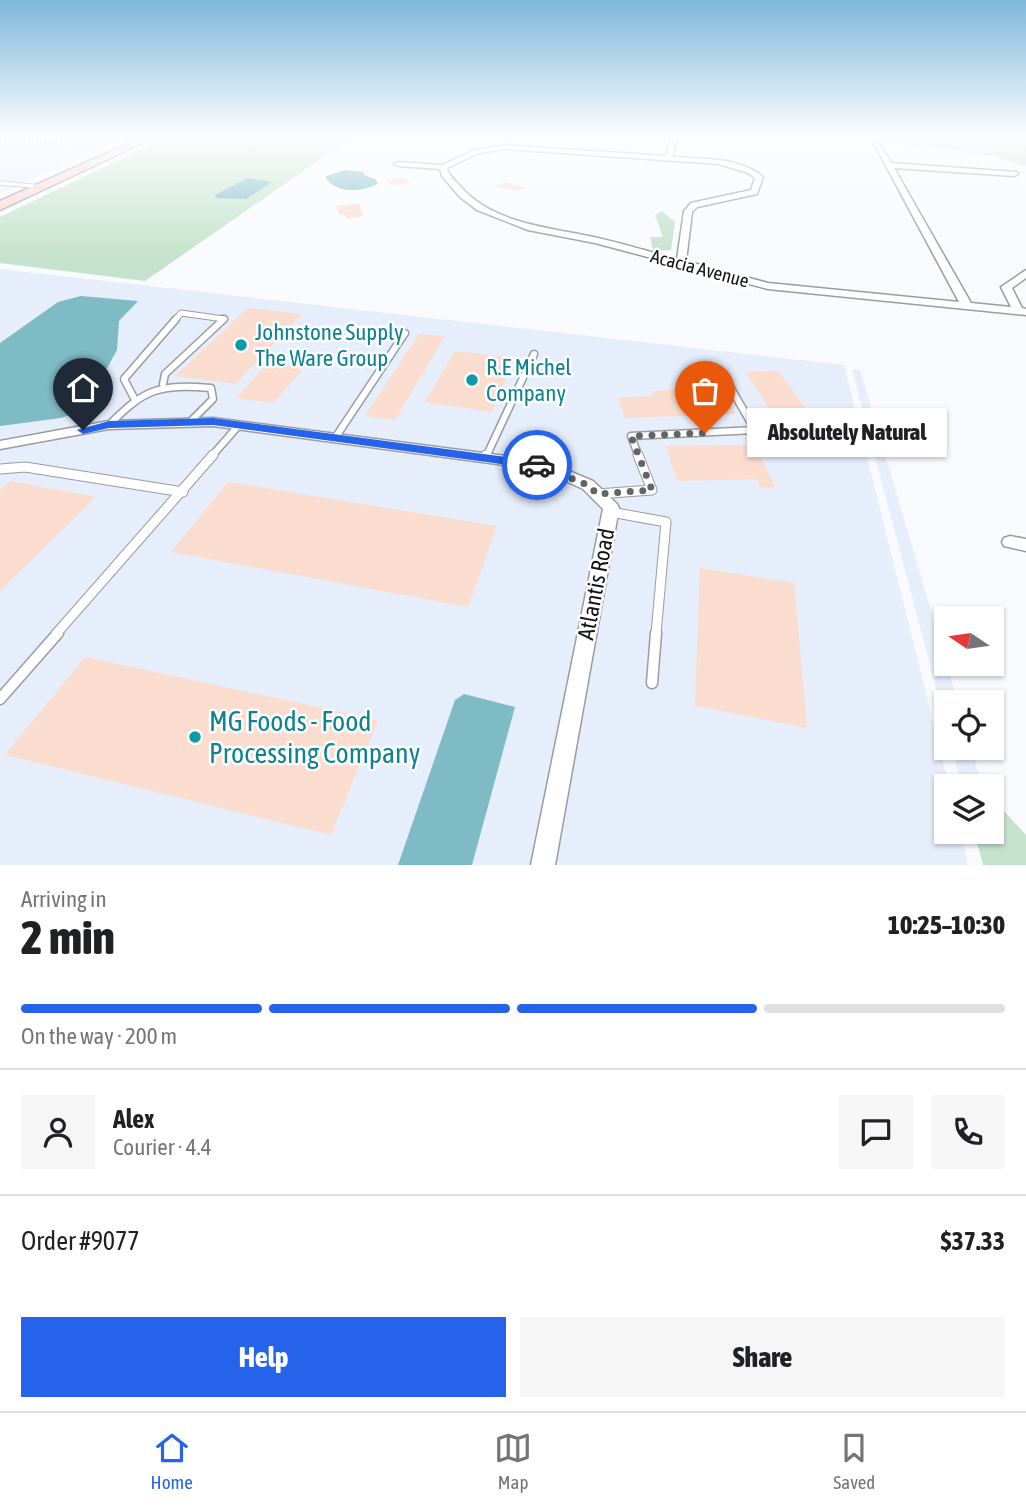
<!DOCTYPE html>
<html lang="en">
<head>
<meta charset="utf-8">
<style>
	body { margin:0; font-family:"Asap Condensed",sans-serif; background:#f6f6f6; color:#202124; height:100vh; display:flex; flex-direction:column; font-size:26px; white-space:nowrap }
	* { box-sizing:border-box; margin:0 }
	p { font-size:23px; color:#757577 }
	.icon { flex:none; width:38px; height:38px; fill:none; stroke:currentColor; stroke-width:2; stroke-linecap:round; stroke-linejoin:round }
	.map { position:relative; height:865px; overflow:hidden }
	.side { display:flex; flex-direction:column; background:#fff; flex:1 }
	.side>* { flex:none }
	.needle { width:46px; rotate:283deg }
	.buttons { position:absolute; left:934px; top:606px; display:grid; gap:14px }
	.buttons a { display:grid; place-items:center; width:70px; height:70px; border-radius:0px; background:#fff; box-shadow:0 2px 5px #0004; font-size:35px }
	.pin { position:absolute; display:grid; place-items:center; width:60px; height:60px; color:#fff; margin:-72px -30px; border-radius:50% 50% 50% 0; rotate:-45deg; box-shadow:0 0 7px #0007 }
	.pin .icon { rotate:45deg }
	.courier { position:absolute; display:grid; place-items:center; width:70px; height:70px; margin:-35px; border:5px solid #2563eb; border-radius:50%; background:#fff; color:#222; box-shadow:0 2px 9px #0007 }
	.bubble { position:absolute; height:49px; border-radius:0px; background:#fff; box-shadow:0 2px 5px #0004; font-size:23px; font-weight:800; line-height:49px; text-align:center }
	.summary em { font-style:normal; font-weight:800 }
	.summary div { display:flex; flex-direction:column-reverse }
	.summary { display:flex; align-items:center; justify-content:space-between; height:119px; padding:0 21px }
	h1 { font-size:46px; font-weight:800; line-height:52px }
	.bar { display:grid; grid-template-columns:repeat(4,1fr); gap:10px 7px; align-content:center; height:84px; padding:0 21px }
	.bar i { height:9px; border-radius:5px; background:#e0e0e0 }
	.bar .selected { background:#2563eb }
	.bar p { grid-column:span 4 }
	.line { display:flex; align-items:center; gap:18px; padding:0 21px; border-top:2px solid #e0e0e0 }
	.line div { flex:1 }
	.round { display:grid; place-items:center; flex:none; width:74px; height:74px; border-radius:0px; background:#f6f6f6 }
	.action { display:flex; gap:14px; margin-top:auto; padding:14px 21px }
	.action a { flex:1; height:80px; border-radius:0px; background:#2563eb; color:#fff; font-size:28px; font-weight:800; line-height:80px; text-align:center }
	.action a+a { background:#f6f6f6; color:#202124 }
	.menu { display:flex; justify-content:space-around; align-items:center; height:98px; border-top:2px solid #e0e0e0; background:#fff; font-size:19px; color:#757577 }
	.menu a { display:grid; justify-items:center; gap:4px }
	.menu .selected { color:#2563eb }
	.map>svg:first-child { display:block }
</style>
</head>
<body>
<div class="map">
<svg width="1026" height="865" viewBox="0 0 1026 865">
	<rect width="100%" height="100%" fill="#f8fafe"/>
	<!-- built -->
	<g fill="#e6edfb">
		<path d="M0,135H132L0,193Z"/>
		<path d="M0,269L844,365L949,786L947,831H960L968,865H0Z"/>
		<path d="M852,369L860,370L958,702H947V729Z"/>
		<path d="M952,747H971L982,786L961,784Z"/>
	</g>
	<!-- green -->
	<g fill="#c5e3cc">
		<path d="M170,135H355L145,281L0,263V217Z"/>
		<path d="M824,135H1026V166L994,156L880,141L869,137Z"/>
		<path d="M662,211L675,222L671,250L653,251L650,237H663L655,215Z"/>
		<path d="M992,798L1026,835V865H983L974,831H992Z"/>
	</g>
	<!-- water -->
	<g fill="#7fbbc4">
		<path d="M345,170L364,172V175L375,179L378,184C361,192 339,194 326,179V176Z"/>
		<path d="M248,178L272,182L246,199L217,198L215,195Z"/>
		<path d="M81,296L138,301L119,321L117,350L105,372L99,396L85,410L61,418L0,426V343L58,302Z"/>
		<path d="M464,694L515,707L472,865H398L455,700Z"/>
	</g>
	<!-- building -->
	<g fill="#faddcf">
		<path d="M403,177L412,183L391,185L386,180Z"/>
		<path d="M505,182L526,188L517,191L494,186Z"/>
		<path d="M359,204L363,216L347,219L345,214L340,215L336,206Z"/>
		<path d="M248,308L302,314L236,384L175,376Z"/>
		<path d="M419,334L445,336L395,420L365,416Z"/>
		<path d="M455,351L515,358L492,412L425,402Z"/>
		<path d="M268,363L304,367L274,403L236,398Z"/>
		<path d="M779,371L834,449L796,452L746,372Z"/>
		<path d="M685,389L688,394L725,393L735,414L625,418L618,398L654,396L651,391Z"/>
		<path d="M755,445L775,487L760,488L757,479L677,481L666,446Z"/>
		<path d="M10,481L96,497L0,591V490Z"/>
		<path d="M228,482L497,526L468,607L171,552Z"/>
		<path d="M700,568L794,583L807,728L695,706Z"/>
		<path d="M85,657L378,720L331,835L5,755Z"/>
	</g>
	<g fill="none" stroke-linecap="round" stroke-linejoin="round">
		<defs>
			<path id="lane-far4" d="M0,183L42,187"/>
			<path id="lane-far3" d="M175,320L181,313L224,319L222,320"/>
			<g id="lane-far2">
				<path d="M163,384L165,374L224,319H222"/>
				<path d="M134,398L124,379L176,319"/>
				<path d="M109,425C145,388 160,384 211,388L213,399L190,422"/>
				<path d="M755,430L766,449"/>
				<path d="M335,438L405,333"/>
				<path d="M211,457L239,425"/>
				<path d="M486,457L534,354"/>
				<path d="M639,457L631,436L755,430L725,378"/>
			</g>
			<g id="lane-far1">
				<path d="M485,458L486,455"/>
				<path d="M0,469L25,467L183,492"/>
				<path d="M597,494L652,490L638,455"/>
				<path d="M611,512L666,522L656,634"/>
				<path d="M56,634L213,455"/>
			</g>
			<g id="lane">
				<path d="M652,683L656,633"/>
				<path d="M0,699L58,633"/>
			</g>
			<g id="street">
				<path d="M671,135H677L673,157C701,159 741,157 763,177L757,194L697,207L692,212L686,261L768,283L959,302L873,142L878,141L891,163L1017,172L1018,174L1014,176L894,168L971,303L1011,307L1001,287L1026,270V278L1012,288L1022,308L1026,309V315L768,289L595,243L528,230L477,210L460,197L442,176L440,169L398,166L394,164L398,162L442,165L475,150L505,145L666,156ZM505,149L719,164L748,173L755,178L751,190L691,203L684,211L677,259C650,252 624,244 598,238C551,227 493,225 459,185C454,180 449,175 447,168L479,153Z"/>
				<path d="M213,418L545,461L593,481L617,504L619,508L555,865H531L603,509L583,489L542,470L213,426L109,429L0,449V441L109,421Z"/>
				<path d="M1010,536L1026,539V551L1004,546L1002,542L1004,538Z"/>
			</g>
			<path id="secondary" d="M147,135H160L0,210V201Z"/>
		</defs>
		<!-- lane-far4 casing -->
		<use href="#lane-far4" stroke="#999da2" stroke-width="5"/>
		<!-- lane-far3 casing -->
		<use href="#lane-far3" stroke="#999da2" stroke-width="7"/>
		<!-- lane-far2 casing -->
		<use href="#lane-far2" stroke="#999da2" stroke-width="9"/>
		<!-- lane-far1 casing -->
		<use href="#lane-far1" stroke="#999da2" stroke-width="11"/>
		<!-- lane casing -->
		<use href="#lane" stroke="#999da2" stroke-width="13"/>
		<!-- street casing -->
		<use href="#street" stroke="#999da2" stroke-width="3"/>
		<!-- secondary casing -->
		<use href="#secondary" stroke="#999da2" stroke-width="3"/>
		<!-- path -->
		<path stroke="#919295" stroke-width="2" stroke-dasharray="2 2" stroke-linecap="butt" d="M0,141L73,144L119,137"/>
		<!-- lane-far4 -->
		<use href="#lane-far4" stroke="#fff" stroke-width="3.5"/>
		<!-- lane-far3 -->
		<use href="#lane-far3" stroke="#fff" stroke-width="5"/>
		<!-- lane-far2 -->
		<use href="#lane-far2" stroke="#fff" stroke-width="6"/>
		<!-- lane-far1 -->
		<use href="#lane-far1" stroke="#fff" stroke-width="9"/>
		<!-- lane -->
		<use href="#lane" stroke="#fff" stroke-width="10"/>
		<!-- street -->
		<use href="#street" fill="#fff" fill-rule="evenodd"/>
		<!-- secondary -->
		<use href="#secondary" fill="#fed4d2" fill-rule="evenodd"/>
	</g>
	<!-- sky -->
	<linearGradient id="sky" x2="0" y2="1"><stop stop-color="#7eb7da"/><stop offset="0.53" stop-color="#fcfdff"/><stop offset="1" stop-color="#fcfdff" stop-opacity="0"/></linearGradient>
	<rect width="1026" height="256" fill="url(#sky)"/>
	<!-- route -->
	<path fill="#2563eb" d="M213,418L537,461L543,465L537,469L213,425L109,428L83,434L77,430L109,421Z"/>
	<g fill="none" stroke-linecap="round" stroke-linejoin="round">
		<!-- done -->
		<path stroke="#626467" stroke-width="7" stroke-dasharray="0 12.6" d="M537,465L588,485L597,494L652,490L631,436L705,433"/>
	</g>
	<!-- markers -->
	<g fill="#0f9aa8" stroke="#fff" stroke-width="2.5">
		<circle cx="241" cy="345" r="7"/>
		<circle cx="472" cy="380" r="7"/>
		<circle cx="195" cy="737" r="7"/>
	</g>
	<g text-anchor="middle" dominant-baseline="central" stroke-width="5" stroke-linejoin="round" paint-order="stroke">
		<!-- far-street labels -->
		<g font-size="19" fill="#121315" stroke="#fff">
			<text transform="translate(700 268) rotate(15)">Acacia Avenue</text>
		</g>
		<!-- culture labels -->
		<g font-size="23" fill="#0d838f" stroke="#fff" text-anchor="start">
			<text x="255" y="332">Johnstone Supply<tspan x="255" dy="26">The Ware Group</tspan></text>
			<text x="486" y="367">R.E Michel<tspan x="486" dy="26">Company</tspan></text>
		</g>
		<!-- street labels -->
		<g font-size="23" fill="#121315" stroke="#fff">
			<text transform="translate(596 584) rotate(-79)">Atlantis Road</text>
		</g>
		<!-- near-culture labels -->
		<g font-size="28" fill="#0d838f" stroke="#fff" text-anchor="start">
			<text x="209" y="721">MG Foods - Food<tspan x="209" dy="32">Processing Company</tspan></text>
		</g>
	</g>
</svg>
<div class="buttons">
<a><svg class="needle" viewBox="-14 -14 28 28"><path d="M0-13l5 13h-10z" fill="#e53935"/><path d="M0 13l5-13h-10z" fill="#757577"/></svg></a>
<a><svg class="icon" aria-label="locate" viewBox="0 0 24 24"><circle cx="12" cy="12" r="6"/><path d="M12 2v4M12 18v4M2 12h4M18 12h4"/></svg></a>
<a><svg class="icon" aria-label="layers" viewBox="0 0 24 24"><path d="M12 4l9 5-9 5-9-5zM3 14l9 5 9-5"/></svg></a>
</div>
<div class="pin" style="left:705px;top:433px;background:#ea580c"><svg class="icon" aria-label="bag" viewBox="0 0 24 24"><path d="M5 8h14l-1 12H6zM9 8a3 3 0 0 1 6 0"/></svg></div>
<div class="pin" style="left:83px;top:430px;background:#1f2937"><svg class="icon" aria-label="home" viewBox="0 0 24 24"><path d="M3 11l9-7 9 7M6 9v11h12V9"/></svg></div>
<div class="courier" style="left:537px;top:465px"><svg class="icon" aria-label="car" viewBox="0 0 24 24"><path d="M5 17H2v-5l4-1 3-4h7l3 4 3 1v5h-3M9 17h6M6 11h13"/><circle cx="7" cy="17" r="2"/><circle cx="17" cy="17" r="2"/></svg></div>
<div class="bubble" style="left:747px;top:408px;width:200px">Absolutely Natural</div>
</div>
<section class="side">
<div class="summary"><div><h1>2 min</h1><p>Arriving in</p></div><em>10:25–10:30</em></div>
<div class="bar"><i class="selected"></i><i class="selected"></i><i class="selected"></i><i></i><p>On the way · 200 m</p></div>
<div class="line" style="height:126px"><a class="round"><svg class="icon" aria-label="person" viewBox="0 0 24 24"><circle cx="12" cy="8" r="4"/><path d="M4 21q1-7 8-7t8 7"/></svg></a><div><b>Alex</b><p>Courier · 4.4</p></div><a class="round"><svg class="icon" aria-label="chat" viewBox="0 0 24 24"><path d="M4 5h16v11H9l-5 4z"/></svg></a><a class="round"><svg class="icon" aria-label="phone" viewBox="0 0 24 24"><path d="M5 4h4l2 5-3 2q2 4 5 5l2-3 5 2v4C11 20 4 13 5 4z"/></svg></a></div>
<div class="line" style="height:91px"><div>Order #9077</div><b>$37.33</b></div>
<div class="action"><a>Help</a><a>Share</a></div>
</section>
<nav class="menu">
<a class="selected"><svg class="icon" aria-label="home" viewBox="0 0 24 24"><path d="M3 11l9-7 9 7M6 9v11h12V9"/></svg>Home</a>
<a><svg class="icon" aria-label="map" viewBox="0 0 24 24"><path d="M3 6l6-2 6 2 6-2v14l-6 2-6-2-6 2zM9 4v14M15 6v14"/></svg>Map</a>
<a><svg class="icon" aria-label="saved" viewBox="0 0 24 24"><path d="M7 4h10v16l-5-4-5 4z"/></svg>Saved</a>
</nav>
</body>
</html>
